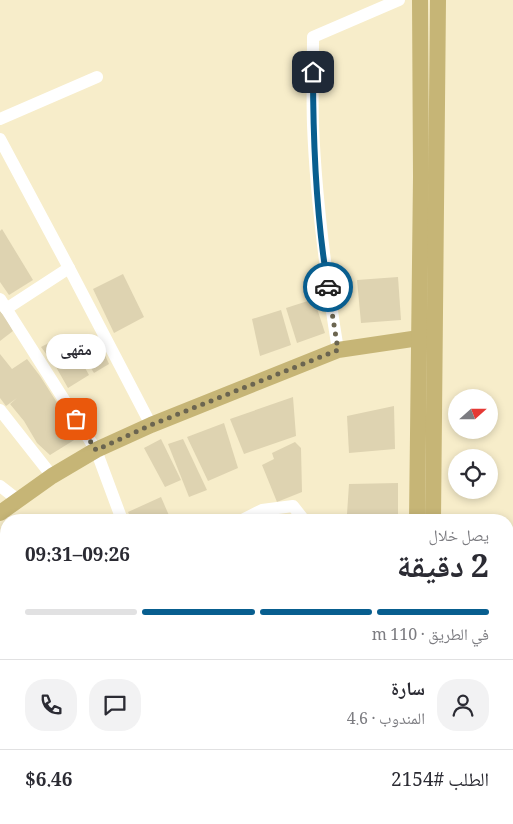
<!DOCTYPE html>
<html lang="ar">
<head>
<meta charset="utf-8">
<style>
	body { margin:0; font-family:Georgia,"Noto Naskh Arabic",serif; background:#f2f2f3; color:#2b2b33; direction:rtl; height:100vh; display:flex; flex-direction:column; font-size:19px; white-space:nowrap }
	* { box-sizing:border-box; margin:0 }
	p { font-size:16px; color:#7c7c81 }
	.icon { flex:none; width:28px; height:28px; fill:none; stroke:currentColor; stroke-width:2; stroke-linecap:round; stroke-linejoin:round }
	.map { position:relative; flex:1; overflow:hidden; direction:ltr }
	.side { position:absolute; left:0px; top:514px; width:514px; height:311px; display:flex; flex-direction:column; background:#fff; border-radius:20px 20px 0 0; box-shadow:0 2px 8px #0003; direction:rtl }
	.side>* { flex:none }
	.needle { width:32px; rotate:69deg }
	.tools { position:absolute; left:448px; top:389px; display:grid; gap:10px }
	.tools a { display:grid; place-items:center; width:50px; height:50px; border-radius:50%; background:#fff; box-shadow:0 2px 8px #0003; font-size:25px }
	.pin { position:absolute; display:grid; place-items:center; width:42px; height:42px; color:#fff; margin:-21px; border-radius:10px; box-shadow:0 2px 8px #0006 }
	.courier { position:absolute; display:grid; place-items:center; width:50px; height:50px; margin:-25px; border:4px solid #085e8f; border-radius:50%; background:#fff; color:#222; box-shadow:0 1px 6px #0007 }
	.bubble { position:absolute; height:35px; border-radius:18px; background:#fff; box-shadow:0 2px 8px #0003; font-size:16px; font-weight:700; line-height:35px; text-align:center; direction:rtl }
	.head em { font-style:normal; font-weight:700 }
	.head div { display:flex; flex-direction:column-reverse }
	.head { display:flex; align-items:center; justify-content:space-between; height:85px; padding:0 25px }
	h1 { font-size:32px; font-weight:700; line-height:38px }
	.bar { display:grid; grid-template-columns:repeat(4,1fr); gap:8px 5px; align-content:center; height:60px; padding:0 25px }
	.bar i { height:6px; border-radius:4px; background:#e1e1e2 }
	.bar .current { background:#085e8f }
	.bar p { grid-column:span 4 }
	.line { display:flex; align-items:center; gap:12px; padding:0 25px; border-top:1px solid #e1e1e2 }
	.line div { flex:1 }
	.round { display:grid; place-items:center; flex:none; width:52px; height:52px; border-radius:20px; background:#f2f2f3 }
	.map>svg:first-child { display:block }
</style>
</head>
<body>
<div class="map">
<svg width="513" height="824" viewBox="0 0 513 824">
	<rect width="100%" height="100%" fill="#f7edca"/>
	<!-- building -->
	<g fill="#ded3b1">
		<path d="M2,229L33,280L9,295L0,282V231Z"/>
		<path d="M123,274L144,317L114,333L93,289Z"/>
		<path d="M398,277L401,320L361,323L357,280Z"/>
		<path d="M314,299L325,333L297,343L286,308Z"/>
		<path d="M281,310L291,345L260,356L252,319Z"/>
		<path d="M2,311L13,331L0,341V312Z"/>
		<path d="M66,334L89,375L68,388L56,367L41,347Z"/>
		<path d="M100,344L109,364L94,373L82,354Z"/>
		<path d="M0,354L12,369L27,359L40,376L79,437L50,455L37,443L24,421L10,404L17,398L6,406L0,398Z"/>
		<path d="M293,397L296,436L244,454L230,419Z"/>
		<path d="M394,406L395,449L349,453L347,416Z"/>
		<path d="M224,423L238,468L208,481L187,437Z"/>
		<path d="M161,439L181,480L165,487L144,448Z"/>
		<path d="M183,439L207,490L189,497L168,444Z"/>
		<path d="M295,442L301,448L302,492L277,502L262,465L274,459L272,453Z"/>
		<path d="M398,483V520H315V514H347L349,484Z"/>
		<path d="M161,497L171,520H132L128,512Z"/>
		<path d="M6,580V603L0,588V583Z"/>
		<path d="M0,607L6,620V624L0,626Z"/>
	</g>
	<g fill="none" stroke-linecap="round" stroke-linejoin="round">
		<!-- minor -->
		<g stroke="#fff" stroke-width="12">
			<path d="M0,119L97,77"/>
			<path d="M0,139L69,268L151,425"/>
			<path d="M0,299L96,450L122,520"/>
			<path d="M6,309L69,268"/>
			<path d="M338,350C326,276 316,201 313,125C312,96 313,66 313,37L399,0"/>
			<path d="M0,410L52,476"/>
			<path d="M0,486L18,500"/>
			<path d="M242,520L262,510L293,506L304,520"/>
		</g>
		<!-- major -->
		<g stroke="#c6b576" stroke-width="16">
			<path d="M0,513L52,476L96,450L151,425L338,350L419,338L430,339"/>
			<path d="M417,520L421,177L420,0"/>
			<path d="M433,520L438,0"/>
			<path d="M415,819V824"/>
			<path d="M437,819V824"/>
		</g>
	</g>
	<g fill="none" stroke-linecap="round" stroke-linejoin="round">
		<!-- done -->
		<path stroke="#6b6550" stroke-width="5" stroke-dasharray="0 9" d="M76,419L96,450L151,425L338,350L328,287"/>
		<!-- route -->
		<path stroke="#085e8f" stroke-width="6" d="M313,72C313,143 316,217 328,287"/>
	</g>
</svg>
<div class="tools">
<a><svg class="needle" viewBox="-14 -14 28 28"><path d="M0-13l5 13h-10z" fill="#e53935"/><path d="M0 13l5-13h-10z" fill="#7c7c81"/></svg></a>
<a><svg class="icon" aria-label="locate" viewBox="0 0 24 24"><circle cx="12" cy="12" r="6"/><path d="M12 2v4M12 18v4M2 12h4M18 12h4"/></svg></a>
</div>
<div class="pin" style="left:76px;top:419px;background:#ea580c"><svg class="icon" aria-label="bag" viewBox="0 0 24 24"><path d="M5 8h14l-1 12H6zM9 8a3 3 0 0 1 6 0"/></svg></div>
<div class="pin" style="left:313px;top:72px;background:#1f2937"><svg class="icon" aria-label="home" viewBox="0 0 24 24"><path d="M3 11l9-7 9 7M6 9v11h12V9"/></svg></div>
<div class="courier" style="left:328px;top:287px"><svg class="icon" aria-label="car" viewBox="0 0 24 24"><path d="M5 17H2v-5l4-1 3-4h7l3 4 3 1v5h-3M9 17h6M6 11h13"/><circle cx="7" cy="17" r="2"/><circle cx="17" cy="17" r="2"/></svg></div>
<div class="bubble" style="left:46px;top:334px;width:60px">مقهى</div>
<section class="side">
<div class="head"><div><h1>2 دقيقة</h1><p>يصل خلال</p></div><em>09:26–09:31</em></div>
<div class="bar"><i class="current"></i><i class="current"></i><i class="current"></i><i></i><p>في الطريق · 110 m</p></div>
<div class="line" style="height:90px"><a class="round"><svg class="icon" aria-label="person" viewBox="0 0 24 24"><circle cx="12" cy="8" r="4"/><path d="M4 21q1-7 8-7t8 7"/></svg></a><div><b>سارة</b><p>المندوب · 4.6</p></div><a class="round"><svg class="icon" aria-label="chat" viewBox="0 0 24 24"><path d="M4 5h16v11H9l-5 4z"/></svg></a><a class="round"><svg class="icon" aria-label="phone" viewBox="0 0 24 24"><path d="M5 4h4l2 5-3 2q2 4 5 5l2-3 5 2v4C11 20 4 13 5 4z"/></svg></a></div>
<div class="line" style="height:65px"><div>الطلب #2154</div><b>$6.46</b></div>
</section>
</div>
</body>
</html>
